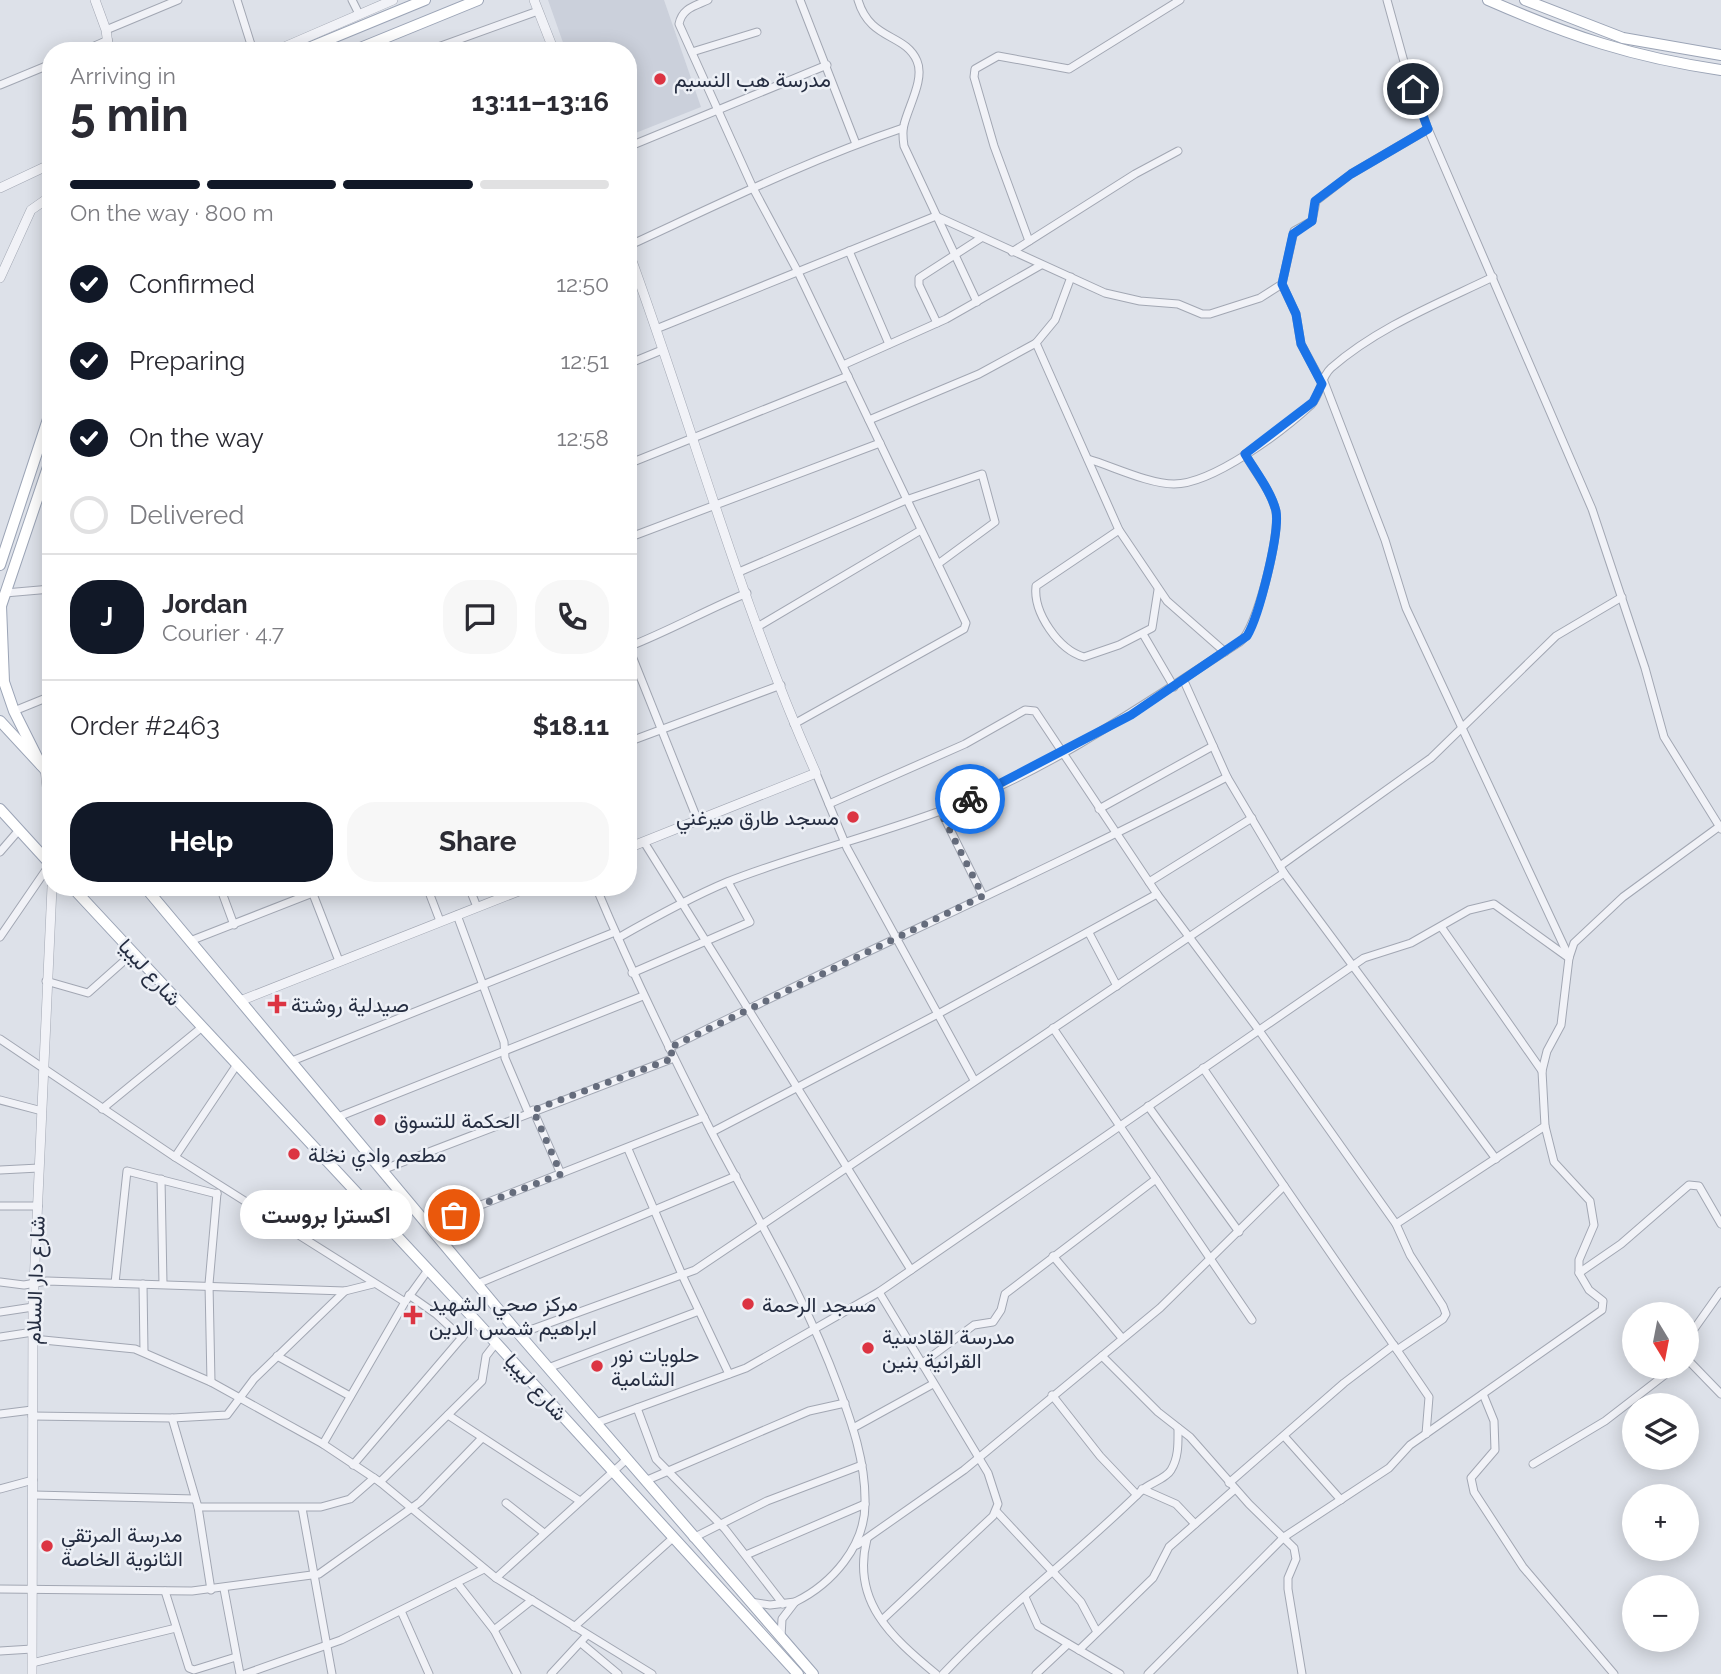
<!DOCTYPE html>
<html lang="en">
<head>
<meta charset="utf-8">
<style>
	body { margin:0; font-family:Raleway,Vazirmatn,sans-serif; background:#f7f7f7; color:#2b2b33; height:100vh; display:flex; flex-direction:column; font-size:26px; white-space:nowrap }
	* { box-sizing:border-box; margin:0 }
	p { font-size:23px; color:#7c7c81 }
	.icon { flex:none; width:38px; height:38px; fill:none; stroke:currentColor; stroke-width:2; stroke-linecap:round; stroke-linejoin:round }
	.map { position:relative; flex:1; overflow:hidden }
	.details { position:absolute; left:42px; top:42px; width:595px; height:854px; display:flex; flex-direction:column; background:#fff; border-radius:28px; box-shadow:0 4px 18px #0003 }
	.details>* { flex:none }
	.needle { width:46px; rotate:170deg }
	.buttons { position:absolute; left:1622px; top:1302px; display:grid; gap:14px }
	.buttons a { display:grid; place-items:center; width:77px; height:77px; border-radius:50%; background:#fff; box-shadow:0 4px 18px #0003; font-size:35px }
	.pin { position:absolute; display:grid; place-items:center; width:60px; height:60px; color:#fff; margin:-30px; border:4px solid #fff; border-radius:50%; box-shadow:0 2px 7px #0007 }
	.courier { position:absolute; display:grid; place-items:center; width:70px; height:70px; margin:-35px; border:5px solid #1a73e8; border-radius:50%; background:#fff; color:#222; box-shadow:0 2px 9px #0007 }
	.bubble { position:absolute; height:49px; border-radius:24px; background:#fff; box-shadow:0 4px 18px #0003; font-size:23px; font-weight:700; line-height:49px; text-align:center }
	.summary em { font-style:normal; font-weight:700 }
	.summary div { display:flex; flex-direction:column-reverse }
	.summary { display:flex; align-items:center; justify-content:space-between; height:119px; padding:0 28px }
	h1 { font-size:46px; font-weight:700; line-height:52px }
	.bar { display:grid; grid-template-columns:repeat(4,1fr); gap:10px 7px; align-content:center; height:84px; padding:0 28px }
	.bar i { height:9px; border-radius:5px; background:#e1e1e2 }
	.bar .active { background:#111827 }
	.bar p { grid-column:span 4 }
	.line { display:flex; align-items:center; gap:18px; padding:0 28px; border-top:2px solid #e1e1e2 }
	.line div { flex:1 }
	.round { display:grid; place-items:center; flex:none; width:74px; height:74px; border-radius:28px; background:#f7f7f7 }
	ol { padding:0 28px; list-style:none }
	li { display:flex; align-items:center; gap:21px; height:77px }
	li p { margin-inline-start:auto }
	li .icon { padding:7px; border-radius:50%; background:#111827; color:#fff; stroke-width:4 }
	li:last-child { color:#7c7c81 }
	li i { width:38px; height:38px; border:4px solid #e1e1e2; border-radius:50% }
	.cta { display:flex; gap:14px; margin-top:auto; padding:14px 28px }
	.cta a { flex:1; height:80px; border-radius:28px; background:#111827; color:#fff; font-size:28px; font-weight:700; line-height:80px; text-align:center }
	.cta a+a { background:#f7f7f7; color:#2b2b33 }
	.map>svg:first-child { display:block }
</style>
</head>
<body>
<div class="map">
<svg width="1721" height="1674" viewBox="0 0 1721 1674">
	<rect width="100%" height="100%" fill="#dde1e9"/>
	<!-- built -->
	<path fill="#cbd0db" d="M548,0H664L701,107L628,136V51H566Z"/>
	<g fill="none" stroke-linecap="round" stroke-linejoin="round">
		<defs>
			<g id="minor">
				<path d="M237,0L253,51"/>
				<path d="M352,0L359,14"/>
				<path d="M708,0C695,6 682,8 679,24L753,188L798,272L966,623L964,629L794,724"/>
				<path d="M800,0L856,144"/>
				<path d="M858,0C870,41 905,33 917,61C925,79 908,107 904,125C902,131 903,139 904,146L977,302"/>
				<path d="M1387,0L1406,69L1428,129L1592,509L1645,668L1664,737L1721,829"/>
				<path d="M106,30L178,0"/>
				<path d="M83,51L108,40"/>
				<path d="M427,51L538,11"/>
				<path d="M692,52L757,32"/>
				<path d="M0,85L51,64"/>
				<path d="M628,147L827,65"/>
				<path d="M1029,241L994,146L974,77L975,69L998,56L1069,69L1180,0"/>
				<path d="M628,246C719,204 808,160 903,128"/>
				<path d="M849,251L889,344"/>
				<path d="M1012,252L1135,174L1178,151"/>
				<path d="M1282,284L1296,314L1301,344L1322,383"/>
				<path d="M937,323L919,285V278L981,238"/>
				<path d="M656,329L936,216L1105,293L1140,301L1178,304L1202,314H1210L1260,298L1282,284L1294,231L1312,221L1316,201L1351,174L1428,129"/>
				<path d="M1036,343L1119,530L1167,601L1225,652"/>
				<path d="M628,364L662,350"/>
				<path d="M843,365L946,319L1041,265"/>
				<path d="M1323,379L1385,540L1406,608L1569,957"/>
				<path d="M869,420L979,374L1036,343L1055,320L1071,277"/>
				<path d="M1088,459C1112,466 1149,484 1174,484C1213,484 1283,431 1311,405C1321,394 1320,378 1331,368C1378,327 1437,304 1493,277"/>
				<path d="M628,464L848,376"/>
				<path d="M1119,530L1036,586C1033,613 1059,650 1084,657L1119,645L1152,628L1158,590"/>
				<path d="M628,538L880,443"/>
				<path d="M739,572L906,500L982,474L995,522L938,564"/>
				<path d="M5,593L51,589"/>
				<path d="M759,626L921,530"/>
				<path d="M1143,634L1174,687"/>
				<path d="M628,646L698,821"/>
				<path d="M628,647C669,631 706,610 747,593"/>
				<path d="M1184,681L1227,777L1284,873L1496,1159"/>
				<path d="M14,711L51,696"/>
				<path d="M628,742L781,685"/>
				<path d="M816,773L847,848L974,1080"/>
				<path d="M829,804L965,744L1025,710L1035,711L1157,894L1258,1029L1396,1224L1410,1255L1443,1306L1446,1314L1443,1319L1397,1350L1429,1397L1426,1434"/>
				<path d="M1099,809L1213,746"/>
				<path d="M941,811L983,896"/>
				<path d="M644,842L911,1270"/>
				<path d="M0,852L19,830"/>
				<path d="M1280,866L1431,758L1556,636L1622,597"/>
				<path d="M1149,882L1252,818"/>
				<path d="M220,887L234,925"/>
				<path d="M427,887L440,921"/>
				<path d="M469,887L477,907"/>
				<path d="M596,887C631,970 670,1051 711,1131C755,1215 805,1296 838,1386C852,1423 866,1463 865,1504C865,1546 832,1584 795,1602"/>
				<path d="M313,894L339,961"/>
				<path d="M457,915L504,1042L505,1058L528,1112"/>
				<path d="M1442,928L1542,1071"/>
				<path d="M1089,933L1117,986"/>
				<path d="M0,937L50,864"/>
				<path d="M618,938C653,918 689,898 727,882C803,852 883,834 959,804C1061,763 1148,701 1240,642C1257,629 1280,535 1276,512C1272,492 1255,472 1245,454"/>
				<path d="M190,941L328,887"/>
				<path d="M632,973L750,922L728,882"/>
				<path d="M46,981L88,993L133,953"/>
				<path d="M1053,1028L1252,1320"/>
				<path d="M0,1039L175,1157L405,1302"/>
				<path d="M669,1048C854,955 1044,873 1227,777"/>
				<path d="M292,1061L615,932"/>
				<path d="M1203,1068L1397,1350"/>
				<path d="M0,1100L42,1111"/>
				<path d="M1148,1106L1239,1232"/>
				<path d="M102,1109L201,1028"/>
				<path d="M533,1110L561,1174"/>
				<path d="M338,1117L643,996"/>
				<path d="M712,1132L938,1014L1157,894"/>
				<path d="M628,1149L683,1277L729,1374"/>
				<path d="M175,1157L236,1066"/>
				<path d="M0,1170L39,1168"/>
				<path d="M382,1170L674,1058"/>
				<path d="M161,1179L163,1284"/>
				<path d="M0,1206H38"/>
				<path d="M1396,1224L1545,1126L1542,1071L1547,1051L1561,1025L1569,958L1574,943L1623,897L1720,826"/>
				<path d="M430,1225L704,1117"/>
				<path d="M1053,1256L1122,1338"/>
				<path d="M1579,1273L1621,1244L1689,1185L1699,1186L1721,1224"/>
				<path d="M0,1282L24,1285L47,1281L345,1291L373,1284"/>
				<path d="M115,1283L127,1171L217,1194"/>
				<path d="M143,1284L144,1352"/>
				<path d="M477,1284L736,1176"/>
				<path d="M879,1292L988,1473L998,1504L993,1516L882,1620"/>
				<path d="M409,1295L436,1314L462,1338"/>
				<path d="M0,1312L33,1307"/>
				<path d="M519,1334L695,1270L1284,873"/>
				<path d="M0,1337L33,1332"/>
				<path d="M33,1339L135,1349L211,1382L323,1444L380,1482L496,1578L652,1674"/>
				<path d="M1687,1339L1721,1291"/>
				<path d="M277,1356L350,1396"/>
				<path d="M1102,1356L1158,1412L1190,1437L1249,1504L1294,1548L1296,1559L1288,1578V1589L1302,1674"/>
				<path d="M1687,1359L1721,1394"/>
				<path d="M921,1364L974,1325L993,1322L1001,1310L1005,1294L1156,1179"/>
				<path d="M548,1368L699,1311"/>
				<path d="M211,1382L209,1284L217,1193"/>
				<path d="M1483,1394L1494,1421L1495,1450L1471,1478L1474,1492L1523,1567L1614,1674"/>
				<path d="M1052,1395L1100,1456L1137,1495"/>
				<path d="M637,1408L656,1459L725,1529L783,1604"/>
				<path d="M0,1414L32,1410"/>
				<path d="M448,1415L580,1501"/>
				<path d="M32,1416L172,1418L227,1415L254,1379L345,1291"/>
				<path d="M172,1418L198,1507L211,1590"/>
				<path d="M596,1423L746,1368L879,1292L1364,958L1411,943L1469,910L1494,904L1569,958"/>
				<path d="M853,1428L933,1384"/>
				<path d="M1284,1436L1341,1500"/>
				<path d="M323,1444L405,1302L428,1270"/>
				<path d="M1533,1464L1605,1421L1675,1367"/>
				<path d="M353,1465L476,1321"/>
				<path d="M645,1481L809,1411L845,1403"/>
				<path d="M380,1482L482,1381L486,1356L496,1343"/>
				<path d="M1229,1483L1344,1383L1394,1345"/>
				<path d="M0,1489L33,1480"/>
				<path d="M1142,1489L1176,1504L1195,1524"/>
				<path d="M34,1495L195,1499"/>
				<path d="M506,1503L544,1533"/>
				<path d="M198,1507H321L350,1499L374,1478"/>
				<path d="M302,1508L332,1674"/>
				<path d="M997,1512L1081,1602L1097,1632"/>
				<path d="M693,1538L767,1501L862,1465"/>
				<path d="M867,1539C851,1601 891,1637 936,1674"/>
				<path d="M857,1545L964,1470L1160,1308L1284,1186"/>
				<path d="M746,1555L865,1504"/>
				<path d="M496,1578L627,1459"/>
				<path d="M458,1584L494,1630L517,1674"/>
				<path d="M0,1589L192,1591L319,1574L420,1502L482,1438"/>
				<path d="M224,1589L240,1674"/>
				<path d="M165,1591L189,1668L194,1670L236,1657"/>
				<path d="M1025,1597L1038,1626L1120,1674"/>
				<path d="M750,1602L770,1605L795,1602L782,1619L781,1637"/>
				<path d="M401,1611L429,1674"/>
				<path d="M574,1627L674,1537"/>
				<path d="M494,1630L532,1600"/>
				<path d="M581,1643L618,1674"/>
				<path d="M1079,1650L1153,1578L1169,1547L1235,1489"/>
				<path d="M0,1651L32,1649"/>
				<path d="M32,1663L176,1628"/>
				<path d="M245,1674L341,1640L484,1569"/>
				<path d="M551,1674L587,1635"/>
				<path d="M943,1674C1005,1608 1077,1554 1141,1491C1149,1483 1166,1479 1171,1470C1179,1457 1178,1442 1178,1428"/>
				<path d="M1036,1674L1068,1644"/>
				<path d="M1148,1674L1284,1537L1389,1468L1410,1445L1602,1310L1603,1301L1589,1290L1579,1273V1260L1594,1225L1590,1201L1554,1162L1545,1126"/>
			</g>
			<g id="tertiary">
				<path d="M95,0L106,30L109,51"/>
				<path d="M534,0L554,51"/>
				<path d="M275,51L393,0"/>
				<path d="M0,188L51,164"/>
				<path d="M628,250C692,424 740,604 816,773L628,848"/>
				<path d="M0,278L31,210L51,196"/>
				<path d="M45,769L51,824"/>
				<path d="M240,1001L529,887"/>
				<path d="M32,1674L33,1307L52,887"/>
			</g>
			<g id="primary">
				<path d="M1488,0C1570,36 1632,57 1721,70"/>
				<path d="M1525,0L1623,38L1721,55"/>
				<path d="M301,51L425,0"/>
				<path d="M353,51L478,0"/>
				<path d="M0,565L51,410"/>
				<path d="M1,606L4,682L14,711L41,765"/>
				<path d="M0,609L51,458"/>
				<path d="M0,721L51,776"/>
				<path d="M0,809L51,865"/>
				<path d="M72,887L476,1321L798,1674"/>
				<path d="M145,887L519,1334L813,1674"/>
			</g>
		</defs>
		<!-- minor casing -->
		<use href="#minor" stroke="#a2a7b3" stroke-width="9"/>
		<!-- tertiary casing -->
		<use href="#tertiary" stroke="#a2a7b3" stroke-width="10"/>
		<!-- primary casing -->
		<use href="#primary" stroke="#9ba4b6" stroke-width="12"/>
		<!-- minor -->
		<use href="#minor" stroke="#f1f2f7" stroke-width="7"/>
		<!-- tertiary -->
		<use href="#tertiary" stroke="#f1f2f7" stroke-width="9"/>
		<!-- primary -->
		<use href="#primary" stroke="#fff" stroke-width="10"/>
	</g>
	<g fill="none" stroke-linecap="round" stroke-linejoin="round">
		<!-- done -->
		<path stroke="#656c7c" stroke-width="7" stroke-dasharray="0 12.6" d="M454,1215L561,1174L533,1110L674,1058L669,1048L983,896L940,811L970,799"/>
		<!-- route -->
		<path stroke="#1a73e8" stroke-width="9" d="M970,799L1131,715L1247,636C1259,616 1280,533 1276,511C1271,491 1255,471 1245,454L1313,402L1322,384L1301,344L1296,314L1282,284L1293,234L1312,221L1315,201L1351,174L1428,129L1413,89"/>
	</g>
	<!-- markers -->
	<g fill="#dc3442" stroke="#edf0f6" stroke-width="2.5">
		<circle cx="660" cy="79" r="7"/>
		<circle cx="853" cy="817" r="7"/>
		<path d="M273.5 993.5h7v7h7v7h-7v7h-7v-7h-7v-7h7z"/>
		<circle cx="380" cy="1120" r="7"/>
		<circle cx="294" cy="1154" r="7"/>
		<circle cx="748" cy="1304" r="7"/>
		<path d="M409.5 1304.5h7v7h7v7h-7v7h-7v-7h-7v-7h7z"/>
		<circle cx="868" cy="1348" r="7"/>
		<circle cx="597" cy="1366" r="7"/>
		<circle cx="47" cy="1546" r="7"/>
	</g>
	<g text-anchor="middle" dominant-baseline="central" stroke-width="5" stroke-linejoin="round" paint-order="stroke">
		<!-- poi labels -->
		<g font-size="21" fill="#252d41" stroke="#edf0f6" text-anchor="start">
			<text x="674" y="79">مدرسة هب النسيم</text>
			<text x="839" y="817" text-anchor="end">مسجد طارق ميرغني</text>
			<text x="291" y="1004">صيدلية روشتة</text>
			<text x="394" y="1120">الحكمة للتسوق</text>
			<text x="308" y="1154">مطعم وادي نخلة</text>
			<text x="429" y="1303">مركز صحي الشهيد<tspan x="429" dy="24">ابراهيم شمس الدين</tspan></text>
			<text x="762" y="1304">مسجد الرحمة</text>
			<text x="882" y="1336">مدرسة القادسية<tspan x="882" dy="24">القرانية بنين</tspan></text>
			<text x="611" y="1354">حلويات نور<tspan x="611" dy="24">الشامية</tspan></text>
			<text x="61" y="1534">مدرسة المرتقي<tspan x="61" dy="24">الثانوية الخاصة</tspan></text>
		</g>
		<!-- street labels -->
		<g font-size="21" fill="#252d41" stroke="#edf0f6">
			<text transform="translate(150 972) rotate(48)">شارع ليبيا</text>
			<text transform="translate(35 1280) rotate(-88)">شارع دار السلام</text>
			<text transform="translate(536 1387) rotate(48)">شارع ليبيا</text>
		</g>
	</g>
</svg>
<div class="buttons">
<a><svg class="needle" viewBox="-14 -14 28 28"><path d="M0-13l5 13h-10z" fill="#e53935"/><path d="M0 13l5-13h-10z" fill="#7c7c81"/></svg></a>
<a><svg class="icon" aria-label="layers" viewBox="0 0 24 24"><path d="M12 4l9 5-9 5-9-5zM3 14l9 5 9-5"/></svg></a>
<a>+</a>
<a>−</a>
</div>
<div class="pin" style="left:454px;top:1215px;background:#ea580c"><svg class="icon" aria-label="bag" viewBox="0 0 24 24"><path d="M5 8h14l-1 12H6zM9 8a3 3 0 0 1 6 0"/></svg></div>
<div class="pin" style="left:1413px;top:89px;background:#1f2937"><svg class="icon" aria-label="home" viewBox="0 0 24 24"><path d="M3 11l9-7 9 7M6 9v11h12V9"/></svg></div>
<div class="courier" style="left:970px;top:799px"><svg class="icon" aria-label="bike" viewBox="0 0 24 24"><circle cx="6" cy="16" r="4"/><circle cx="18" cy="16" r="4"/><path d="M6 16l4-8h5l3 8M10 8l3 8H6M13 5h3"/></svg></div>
<div class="bubble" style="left:240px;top:1190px;width:172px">اكسترا بروست</div>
<section class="details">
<div class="summary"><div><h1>5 min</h1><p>Arriving in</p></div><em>13:11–13:16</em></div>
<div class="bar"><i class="active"></i><i class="active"></i><i class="active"></i><i></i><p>On the way · 800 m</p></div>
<ol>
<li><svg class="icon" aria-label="check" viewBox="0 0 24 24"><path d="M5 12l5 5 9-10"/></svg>Confirmed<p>12:50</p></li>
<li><svg class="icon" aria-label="check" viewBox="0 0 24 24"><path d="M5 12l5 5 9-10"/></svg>Preparing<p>12:51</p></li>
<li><svg class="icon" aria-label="check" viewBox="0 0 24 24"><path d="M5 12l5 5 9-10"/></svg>On the way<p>12:58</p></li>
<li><i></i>Delivered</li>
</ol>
<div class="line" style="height:126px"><b class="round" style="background:#111827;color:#fff">J</b><div><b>Jordan</b><p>Courier · 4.7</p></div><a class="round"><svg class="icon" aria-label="chat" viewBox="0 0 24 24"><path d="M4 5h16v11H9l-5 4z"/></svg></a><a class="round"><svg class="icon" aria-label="phone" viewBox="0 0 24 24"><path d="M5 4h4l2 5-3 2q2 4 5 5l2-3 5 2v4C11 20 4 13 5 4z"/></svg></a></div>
<div class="line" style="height:91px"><div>Order #2463</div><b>$18.11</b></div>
<div class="cta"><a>Help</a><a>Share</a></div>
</section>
</div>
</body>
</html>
